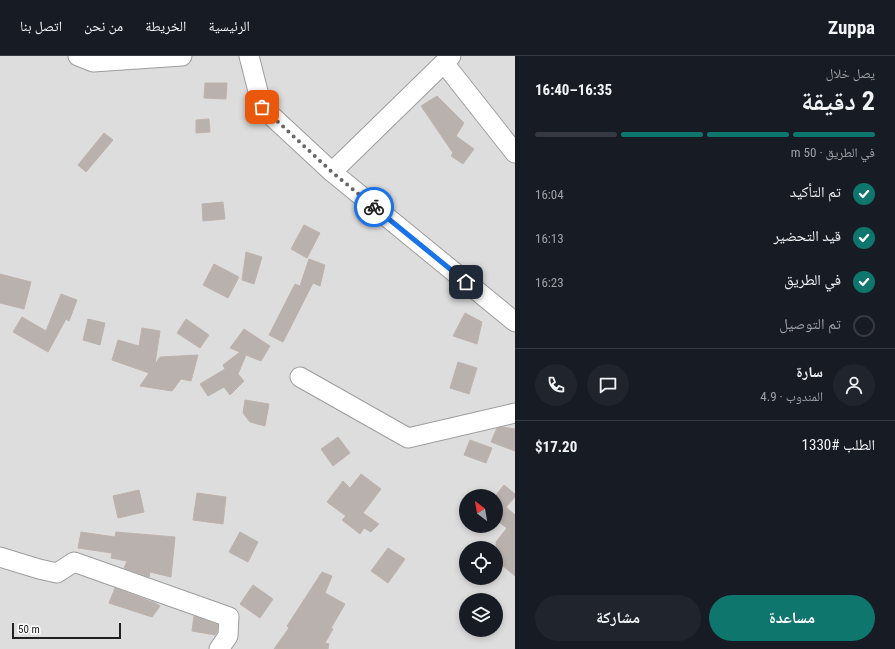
<!DOCTYPE html>
<html lang="ar">
<head>
<meta charset="utf-8">
<style>
	body { margin:0; font-family:"Roboto Condensed","Noto Naskh Arabic",sans-serif; background:#20242c; color:#f1f3f6; direction:rtl; height:100vh; display:flex; flex-direction:column; font-size:15px; white-space:nowrap }
	* { box-sizing:border-box; margin:0 }
	p { font-size:13px; color:#9ea1a6 }
	.icon { flex:none; width:22px; height:22px; fill:none; stroke:currentColor; stroke-width:2; stroke-linecap:round; stroke-linejoin:round }
	.map { position:relative; flex:1; overflow:hidden; direction:ltr }
	.details { display:flex; flex-direction:column; background:#171b24; width:380px }
	.details>* { flex:none }
	.needle { width:26px; rotate:329deg }
	.fabs { position:absolute; left:459px; top:433px; display:grid; gap:8px }
	.fabs a { display:grid; place-items:center; width:44px; height:44px; border-radius:50%; background:#171b24; box-shadow:0 2px 6px #0003; font-size:20px }
	.scale { position:absolute; left:12px; bottom:10px; width:109px; box-sizing:border-box; padding-left:4px; border:2px solid #202020; border-top:0; font-size:11px; line-height:14px; white-space:nowrap; color:#202020; -webkit-text-stroke:3px #fff; paint-order:stroke }
	.pin { position:absolute; display:grid; place-items:center; width:34px; height:34px; color:#fff; margin:-17px; border-radius:8px; box-shadow:0 2px 6px #0006 }
	.courier { position:absolute; display:grid; place-items:center; width:40px; height:40px; margin:-20px; border:3px solid #1a73e8; border-radius:50%; background:#fff; color:#222; box-shadow:0 1px 5px #0007 }
	.overview em { font-style:normal; font-weight:700 }
	.overview div { display:flex; flex-direction:column-reverse }
	.overview { display:flex; align-items:center; justify-content:space-between; height:68px; padding:0 20px }
	h1 { font-size:26px; font-weight:700; line-height:30px }
	.bar { display:grid; grid-template-columns:repeat(4,1fr); gap:6px 4px; align-content:center; height:48px; padding:0 20px }
	.bar i { height:5px; border-radius:3px; background:#363941 }
	.bar .current { background:#0f766e }
	.bar p { grid-column:span 4 }
	.line { display:flex; align-items:center; gap:10px; padding:0 20px; border-top:1px solid #363941 }
	.line div { flex:1 }
	.round { display:grid; place-items:center; flex:none; width:42px; height:42px; border-radius:21px; background:#20242c }
	ol { padding:0 20px; list-style:none }
	li { display:flex; align-items:center; gap:12px; height:44px }
	li p { margin-inline-start:auto }
	li .icon { padding:4px; border-radius:50%; background:#0f766e; color:#fff; stroke-width:4 }
	li:last-child { color:#9ea1a6 }
	li i { width:22px; height:22px; border:2px solid #363941; border-radius:50% }
	.action { display:flex; gap:8px; margin-top:auto; padding:8px 20px }
	.action a { flex:1; height:46px; border-radius:24px; background:#0f766e; color:#fff; font-size:16px; font-weight:700; line-height:46px; text-align:center }
	.action a+a { background:#20242c; color:#f1f3f6 }
	header { display:flex; align-items:center; gap:24px; box-sizing:border-box; height:56px; padding:0 20px; background:#171b24; border-bottom:1px solid #363941 }
	header strong { font-size:19px }
	nav { display:flex; gap:22px; margin-inline-start:auto; font-size:14px }
	main { display:flex; flex:1; min-height:0 }
	.map>svg:first-child { display:block }
</style>
</head>
<body>
<header>
<strong>Zuppa</strong>
<nav><a>الرئيسية</a><a>الخريطة</a><a>من نحن</a><a>اتصل بنا</a></nav>
</header>
<main>
<section class="details">
<div class="overview"><div><h1>2 دقيقة</h1><p>يصل خلال</p></div><em>16:35–16:40</em></div>
<div class="bar"><i class="current"></i><i class="current"></i><i class="current"></i><i></i><p>في الطريق · 50 m</p></div>
<ol>
<li><svg class="icon" aria-label="check" viewBox="0 0 24 24"><path d="M5 12l5 5 9-10"/></svg>تم التأكيد<p>16:04</p></li>
<li><svg class="icon" aria-label="check" viewBox="0 0 24 24"><path d="M5 12l5 5 9-10"/></svg>قيد التحضير<p>16:13</p></li>
<li><svg class="icon" aria-label="check" viewBox="0 0 24 24"><path d="M5 12l5 5 9-10"/></svg>في الطريق<p>16:23</p></li>
<li><i></i>تم التوصيل</li>
</ol>
<div class="line" style="height:72px"><a class="round"><svg class="icon" aria-label="person" viewBox="0 0 24 24"><circle cx="12" cy="8" r="4"/><path d="M4 21q1-7 8-7t8 7"/></svg></a><div><b>سارة</b><p>المندوب · 4.9</p></div><a class="round"><svg class="icon" aria-label="chat" viewBox="0 0 24 24"><path d="M4 5h16v11H9l-5 4z"/></svg></a><a class="round"><svg class="icon" aria-label="phone" viewBox="0 0 24 24"><path d="M5 4h4l2 5-3 2q2 4 5 5l2-3 5 2v4C11 20 4 13 5 4z"/></svg></a></div>
<div class="line" style="height:52px"><div>الطلب #1330</div><b>$17.20</b></div>
<div class="action"><a>مساعدة</a><a>مشاركة</a></div>
</section>
<div class="map">
<svg width="515" height="593" viewBox="0 0 515 593">
	<rect width="100%" height="100%" fill="#efece8"/>
	<!-- residential -->
	<path fill="#dedddd" fill-rule="evenodd" d="M0,0H515V593H0ZM466,440H496V470H466ZM466,492H496V522H466ZM466,544H496V574H466Z"/>
	<!-- building -->
	<g fill="#b8b1ad" stroke="#bfb2ac">
		<path d="M205,27H227L226,43L204,42Z"/>
		<path d="M437,40L464,67L456,80L474,93L463,108L451,100L453,97L421,50Z"/>
		<path d="M209,63L210,76L196,77V64Z"/>
		<path d="M104,77L113,84L86,116L78,109Z"/>
		<path d="M223,146L225,163L203,165L202,148Z"/>
		<path d="M304,169L320,177L307,202L291,193Z"/>
		<path d="M246,196L262,201L254,228L242,224Z"/>
		<path d="M309,203L325,209L320,230L313,227L283,286L269,279L295,228L300,230Z"/>
		<path d="M214,208L239,221L228,242L203,229Z"/>
		<path d="M0,218L31,226L24,253L0,247Z"/>
		<path d="M61,238L77,244L69,265L66,263L48,296L13,276L22,261L46,275Z"/>
		<path d="M465,257L482,266L477,288L453,280Z"/>
		<path d="M88,263L105,267L100,289L83,284Z"/>
		<path d="M186,263L209,279L200,292L177,277Z"/>
		<path d="M142,272L160,275L155,308L160,301L198,299L191,325L181,323L172,335L140,330L149,317L112,304L118,284L139,290Z"/>
		<path d="M244,273L270,290L261,305L246,299L238,318L244,325L230,339L224,331L208,340L200,328L225,313L223,309L240,296L230,292Z"/>
		<path d="M458,306L477,312L469,338L450,332Z"/>
		<path d="M245,344L269,348L265,370L250,366L243,357Z"/>
		<path d="M502,371L515,373V395L491,386L497,372Z"/>
		<path d="M338,381L350,397L333,410L321,393Z"/>
		<path d="M470,384L492,392L486,407L464,399Z"/>
		<path d="M361,418L381,433L363,457L379,468L371,476L364,472L360,478L342,464L346,460L327,446L343,425L350,432Z"/>
		<path d="M504,429L515,438V441L506,451L515,459V520L496,504V486L507,472L496,464V439Z"/>
		<path d="M139,434L144,456L118,462L113,440Z"/>
		<path d="M197,437L226,441L223,468L193,464Z"/>
		<path d="M81,476L115,481L116,476L175,481L171,521L150,516L149,521L124,512L127,505L111,502L112,497L78,492Z"/>
		<path d="M240,476L258,486L248,506L229,496Z"/>
		<path d="M388,492L405,503L388,527L371,515Z"/>
		<path d="M322,516L332,520L325,537L345,548L331,572L333,573L325,587L329,588L328,593H274L289,572L287,570Z"/>
		<path d="M253,529L273,543L260,562L240,548Z"/>
		<path d="M115,532L155,547L160,550L152,561L109,547Z"/>
		<path d="M194,560L218,569L217,576L215,579L192,575Z"/>
	</g>
	<g fill="none" stroke-linecap="round" stroke-linejoin="round">
		<defs>
			<g id="minor">
				<path d="M78,0L93,6L182,0"/>
				<path d="M249,0L262,51L332,116L451,0"/>
				<path d="M444,7L515,97"/>
				<path d="M332,116L515,266"/>
				<path d="M300,321L408,382L515,357"/>
				<path d="M0,501L39,513L57,517L74,506L229,561L228,580L219,593"/>
			</g>
		</defs>
		<!-- minor casing -->
		<use href="#minor" stroke="#9d9d9d" stroke-width="21"/>
		<!-- minor -->
		<use href="#minor" stroke="#fff" stroke-width="19"/>
	</g>
	<g fill="none" stroke-linecap="round" stroke-linejoin="round">
		<!-- done -->
		<path stroke="#686766" stroke-width="4" stroke-dasharray="0 7.2" d="M262,51L332,116L374,151"/>
		<!-- route -->
		<path stroke="#1a73e8" stroke-width="5" d="M374,151L466,226"/>
	</g>
</svg>
<div class="fabs">
<a><svg class="needle" viewBox="-14 -14 28 28"><path d="M0-13l5 13h-10z" fill="#e53935"/><path d="M0 13l5-13h-10z" fill="#9ea1a6"/></svg></a>
<a><svg class="icon" aria-label="locate" viewBox="0 0 24 24"><circle cx="12" cy="12" r="6"/><path d="M12 2v4M12 18v4M2 12h4M18 12h4"/></svg></a>
<a><svg class="icon" aria-label="layers" viewBox="0 0 24 24"><path d="M12 4l9 5-9 5-9-5zM3 14l9 5 9-5"/></svg></a>
</div>
<div class="scale">50 m</div>
<div class="pin" style="left:262px;top:51px;background:#ea580c"><svg class="icon" aria-label="bag" viewBox="0 0 24 24"><path d="M5 8h14l-1 12H6zM9 8a3 3 0 0 1 6 0"/></svg></div>
<div class="pin" style="left:466px;top:226px;background:#1f2937"><svg class="icon" aria-label="home" viewBox="0 0 24 24"><path d="M3 11l9-7 9 7M6 9v11h12V9"/></svg></div>
<div class="courier" style="left:374px;top:151px"><svg class="icon" aria-label="bike" viewBox="0 0 24 24"><circle cx="6" cy="16" r="4"/><circle cx="18" cy="16" r="4"/><path d="M6 16l4-8h5l3 8M10 8l3 8H6M13 5h3"/></svg></div>
</div>
</main>
</body>
</html>
